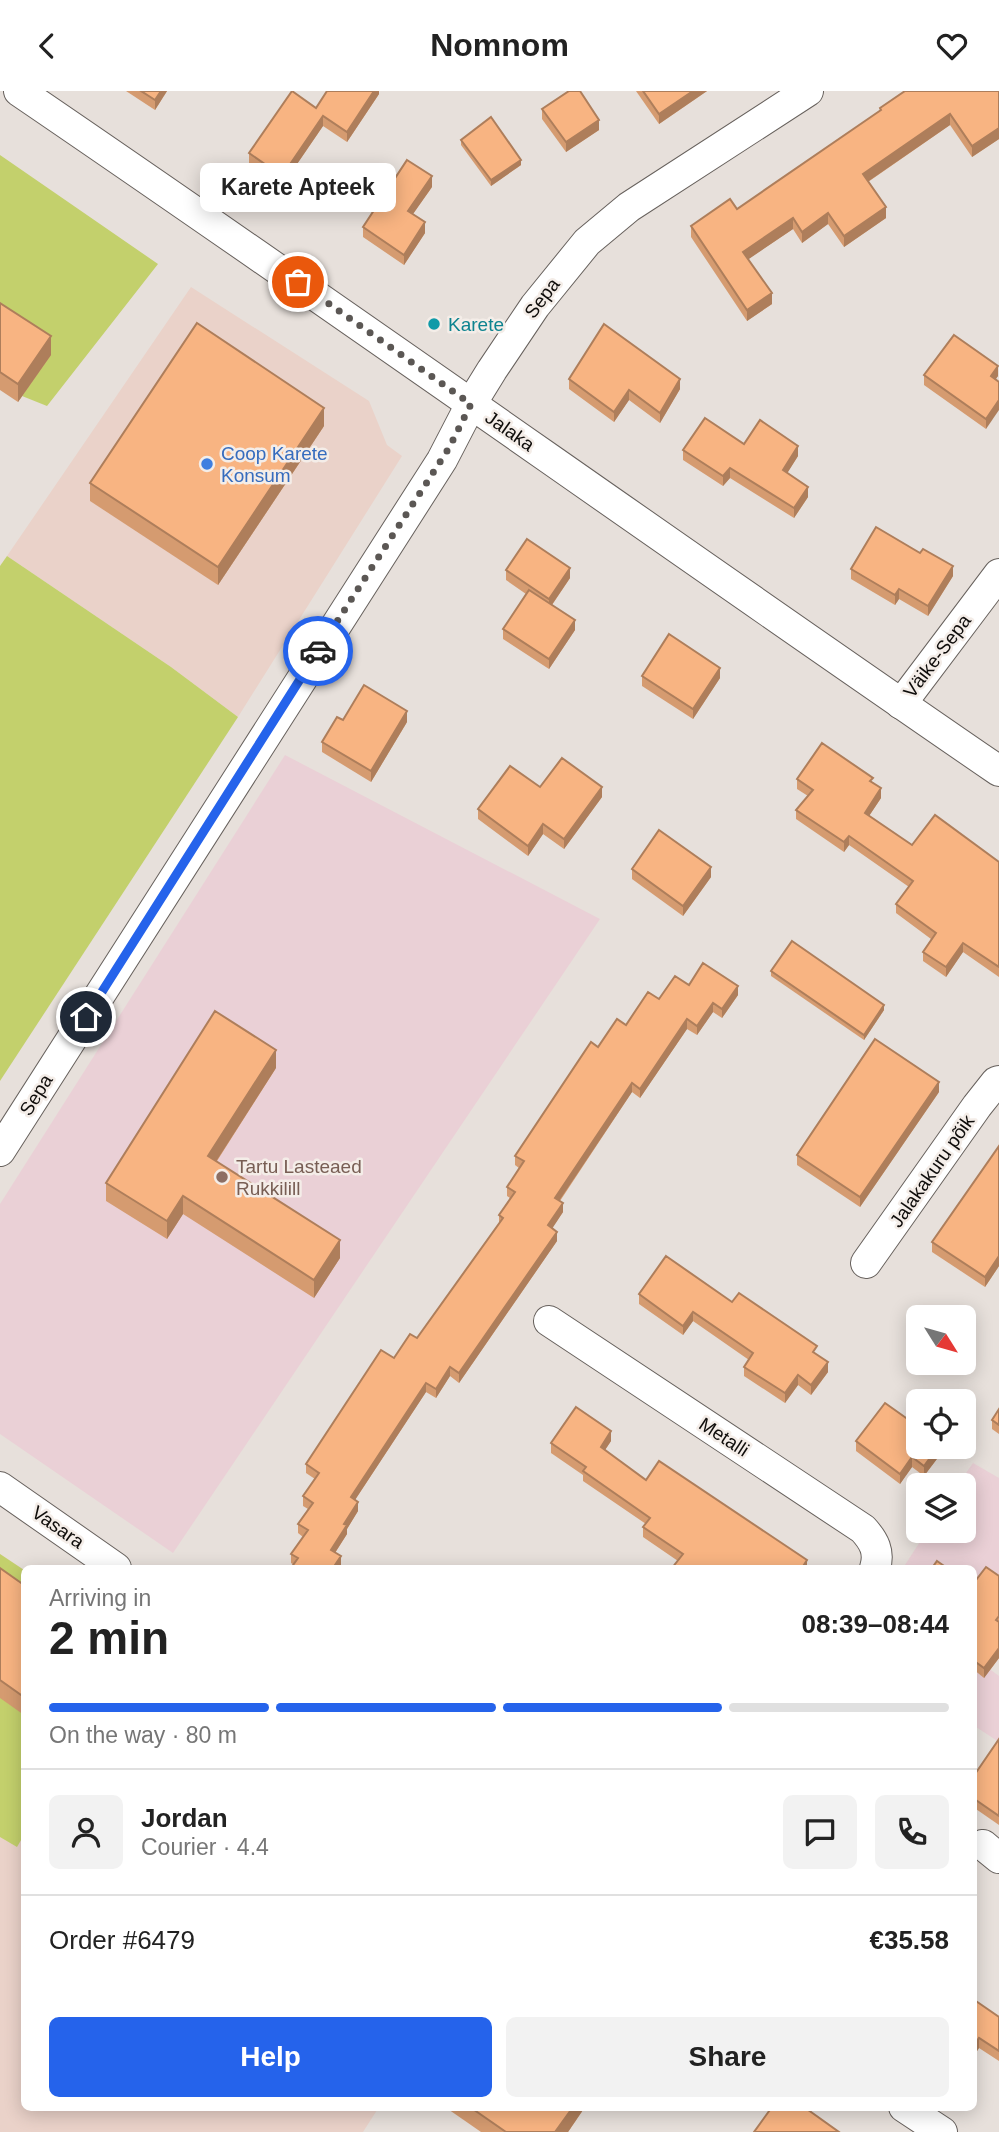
<!DOCTYPE html>
<html lang="en">
<head>
<meta charset="utf-8">
<style>
	body { margin:0; font-family:Helvetica,sans-serif; background:#f2f2f2; color:#222; height:100vh; display:flex; flex-direction:column; font-size:26px; white-space:nowrap }
	* { box-sizing:border-box; margin:0 }
	p { font-size:23px; color:#767676 }
	.icon { flex:none; width:38px; height:38px; fill:none; stroke:currentColor; stroke-width:2; stroke-linecap:round; stroke-linejoin:round }
	.map { position:relative; flex:1; overflow:hidden }
	.sheet { position:absolute; left:21px; top:1474px; width:956px; height:546px; display:flex; flex-direction:column; background:#fff; border-radius:10px; box-shadow:0 4px 18px #0003 }
	.sheet>* { flex:none }
	.needle { width:46px; rotate:127deg }
	.fabs { position:absolute; left:906px; top:1214px; display:grid; gap:14px }
	.fabs a { display:grid; place-items:center; width:70px; height:70px; border-radius:10px; background:#fff; box-shadow:0 4px 18px #0003; font-size:35px }
	.pin { position:absolute; display:grid; place-items:center; width:60px; height:60px; color:#fff; margin:-30px; border:4px solid #fff; border-radius:50%; box-shadow:0 2px 7px #0007 }
	.courier { position:absolute; display:grid; place-items:center; width:70px; height:70px; margin:-35px; border:5px solid #2563eb; border-radius:50%; background:#fff; color:#222; box-shadow:0 2px 9px #0007 }
	.bubble { position:absolute; height:49px; border-radius:10px; background:#fff; box-shadow:0 4px 18px #0003; font-size:23px; font-weight:600; line-height:49px; text-align:center }
	.headline em { font-style:normal; font-weight:600 }
	.headline div { display:flex; flex-direction:column-reverse }
	.headline { display:flex; align-items:center; justify-content:space-between; height:119px; padding:0 28px }
	h1 { font-size:46px; font-weight:600; line-height:52px }
	.bar { display:grid; grid-template-columns:repeat(4,1fr); gap:10px 7px; align-content:center; height:84px; padding:0 28px }
	.bar i { height:9px; border-radius:5px; background:#e0e0e0 }
	.bar .current { background:#2563eb }
	.bar p { grid-column:span 4 }
	.line { display:flex; align-items:center; gap:18px; padding:0 28px; border-top:2px solid #e0e0e0 }
	.line div { flex:1 }
	.round { display:grid; place-items:center; flex:none; width:74px; height:74px; border-radius:10px; background:#f2f2f2 }
	.button { display:flex; gap:14px; margin-top:auto; padding:14px 28px }
	.button a { flex:1; height:80px; border-radius:10px; background:#2563eb; color:#fff; font-size:28px; font-weight:600; line-height:80px; text-align:center }
	.button a+a { background:#f2f2f2; color:#222 }
	header { display:flex; justify-content:space-between; align-items:center; height:91px; padding:0 28px; background:#fff; font-size:32px; font-weight:600 }
	.map>svg:first-child { display:block }
</style>
</head>
<body>
<header><svg class="icon" aria-label="back" viewBox="0 0 24 24"><path d="M15 5l-7 7 7 7"/></svg>Nomnom<svg class="icon" aria-label="heart" viewBox="0 0 24 24"><path d="M12 20l-8-8c-3-5 5-10 8-4 3-6 11-1 8 4z"/></svg></header>
<div class="map">
<svg width="999" height="2041" viewBox="0 0 999 2041">
	<rect width="100%" height="100%" fill="#e7e0db"/>
	<!-- commercial -->
	<g fill="#ead2c9">
		<path d="M191,196L369,310L387,354L402,365L238,626L171,576L7,465Z"/>
		<path d="M0,1463L24,1479V2016H379L363,2041H0Z"/>
	</g>
	<!-- education -->
	<g fill="#ead0d6">
		<path d="M285,664L600,828L173,1462L0,1343V1113Z"/>
		<path d="M973,1372L999,1387V1537L977,1569L999,1585V1651L973,1634V1477H903L927,1440H964V1395H957Z"/>
	</g>
	<!-- green -->
	<g fill="#c3d06c">
		<path d="M0,64L158,173L47,315L22,305L50,263L0,230Z"/>
		<path d="M7,465L171,576L238,626L0,990V475Z"/>
		<path d="M0,1463L24,1479V1744L17,1756L0,1746Z"/>
	</g>
	<g fill="none" stroke-linecap="round" stroke-linejoin="round">
		<defs>
			<g id="minor">
				<path d="M19,0C348,224 671,455 999,680"/>
				<path d="M901,613L999,483"/>
				<path d="M0,1060L442,369L471,313L492,279L535,215L587,151L629,116L808,0"/>
				<path d="M866,1172L977,1015L996,991L999,990"/>
				<path d="M549,1230L863,1438C874,1450 880,1461 875,1477"/>
				<path d="M0,1396L116,1477"/>
				<path d="M983,1754L999,1767"/>
				<path d="M904,2016L942,2041"/>
			</g>
		</defs>
		<!-- minor casing -->
		<use href="#minor" stroke="#67615d" stroke-width="32"/>
		<!-- minor -->
		<use href="#minor" stroke="#fff" stroke-width="30"/>
	</g>
	<!-- wall -->
	<g fill="#d59b70">
		<path d="M126,0H167L155,19Z"/>
		<path d="M379,0V3L347,51L323,35L282,95L249,72V62L316,17Z"/>
		<path d="M636,0H707L659,33Z"/>
		<path d="M999,0V48L972,66L950,34L868,91L886,127L844,156L828,133L802,152L793,138L748,168L772,213L747,230L691,146V135L737,118L880,20V17Z"/>
		<path d="M542,18L599,39L566,61L542,28Z"/>
		<path d="M461,49L521,74L491,95L461,54Z"/>
		<path d="M432,96L413,123L425,142L404,174L363,146V136Z"/>
		<path d="M0,212L51,264L18,311L0,299Z"/>
		<path d="M924,284L998,285L995,288L986,338L924,294Z"/>
		<path d="M569,288L680,298L660,332L629,309L614,331L569,298Z"/>
		<path d="M324,335L218,494L90,410V392Z"/>
		<path d="M744,353L798,365L787,382L808,406L794,427L730,387L723,395L683,369V359Z"/>
		<path d="M851,478L953,485L928,525L899,508L895,514L851,488Z"/>
		<path d="M506,479L570,487L552,514L575,539L549,578L503,548V538L526,503L506,489Z"/>
		<path d="M642,585L720,587L693,628L642,595Z"/>
		<path d="M407,631L371,691L322,661V651Z"/>
		<path d="M797,688L873,691L881,707L869,725L912,754L999,771V886L963,861L946,886L923,870V861L931,848L896,822V813L909,796L849,754L844,761L796,728V719L808,705L797,698Z"/>
		<path d="M540,696L602,706L564,758L543,743L528,765L478,728V718Z"/>
		<path d="M632,778L711,786L683,825L632,788Z"/>
		<path d="M771,880L884,919L864,949L771,885Z"/>
		<path d="M689,894L738,904L722,927L713,921L697,944L687,938L640,1007L632,1001L560,1110L563,1121L552,1137L557,1150L459,1292L450,1285L436,1307L426,1301L355,1409L358,1420L347,1438V1443L335,1462L341,1474L339,1477H291L294,1474L291,1472V1463L303,1446L298,1442V1433L308,1418L303,1415V1405L315,1388L306,1382V1373L394,1267L417,1247L499,1132V1124L510,1107L507,1105V1096L519,1077L515,1074V1065L598,956L659,908Z"/>
		<path d="M276,977L217,1070L340,1167L314,1207L183,1123L167,1148L106,1110V1092Z"/>
		<path d="M939,1001L860,1116L797,1074V1064Z"/>
		<path d="M999,1055V1175L985,1196L932,1161V1151Z"/>
		<path d="M639,1203L732,1211L817,1264L828,1281L811,1304L798,1294L785,1312L744,1285V1276L749,1269L693,1230L683,1244L639,1213Z"/>
		<path d="M999,1318V1343L992,1338V1329Z"/>
		<path d="M916,1334L919,1356H946L924,1385L912,1376L900,1393L856,1360V1350Z"/>
		<path d="M611,1350L605,1359L646,1389L807,1477L678,1470L643,1446V1436L646,1433L583,1390V1384L551,1362V1352Z"/>
		<path d="M0,1477L24,1494V1624L0,1607Z"/>
		<path d="M999,1485V1567L984,1587L973,1578V1493Z"/>
		<path d="M999,1648V1734L973,1716V1686Z"/>
		<path d="M973,1908L999,1926V1970L979,1957L973,1966Z"/>
		<path d="M445,2016H585L568,2041H481Z"/>
	</g>
	<!-- shaded-wall -->
	<g fill="#ae7e5b">
		<path d="M161,0H167L155,19V9Z"/>
		<path d="M374,0H379V3L347,51V41Z"/>
		<path d="M693,0H707L659,33V23Z"/>
		<path d="M950,23V34L863,94V83Z"/>
		<path d="M323,25V35L282,95V85Z"/>
		<path d="M599,29V39L566,61V51Z"/>
		<path d="M999,37V48L972,66V55Z"/>
		<path d="M521,69V74L491,95V89Z"/>
		<path d="M432,85V96L408,130V120Z"/>
		<path d="M886,116V127L844,156V145Z"/>
		<path d="M828,122V133L802,152V141Z"/>
		<path d="M793,127V138L743,172V161Z"/>
		<path d="M425,131V142L404,174V164Z"/>
		<path d="M772,202V213L747,230V219Z"/>
		<path d="M51,245V264L18,311V293Z"/>
		<path d="M998,275V285L991,295V285Z"/>
		<path d="M680,288V298L660,332V322Z"/>
		<path d="M629,299V309L614,331V321Z"/>
		<path d="M999,309V319L986,338V328Z"/>
		<path d="M324,317V335L218,494V476Z"/>
		<path d="M798,355V365L783,389V379Z"/>
		<path d="M730,377V387L723,395V385Z"/>
		<path d="M808,396V406L794,427V417Z"/>
		<path d="M953,475V485L928,525V515Z"/>
		<path d="M570,477V487L549,518V508Z"/>
		<path d="M899,498V508L895,514V504Z"/>
		<path d="M575,529V539L549,578V568Z"/>
		<path d="M720,577V587L693,628V618Z"/>
		<path d="M407,620V631L371,691V680Z"/>
		<path d="M602,696V706L564,758V748Z"/>
		<path d="M881,697V707L865,731V722Z"/>
		<path d="M543,733V743L528,765V755Z"/>
		<path d="M849,745V754L844,761V751Z"/>
		<path d="M711,776V786L683,825V815Z"/>
		<path d="M963,852V861L946,886V876Z"/>
		<path d="M738,895V904L722,927V918Z"/>
		<path d="M713,912V921L697,944V935Z"/>
		<path d="M884,914V919L864,949V944Z"/>
		<path d="M687,928V938L640,1007V998Z"/>
		<path d="M276,959V977L208,1083V1065Z"/>
		<path d="M939,991V1001L860,1116V1106Z"/>
		<path d="M632,992V1001L555,1116V1107Z"/>
		<path d="M183,1105V1123L167,1148V1130Z"/>
		<path d="M563,1112V1121L548,1144V1134Z"/>
		<path d="M557,1141V1150L459,1292V1282Z"/>
		<path d="M340,1149V1167L314,1207V1189Z"/>
		<path d="M999,1165V1175L985,1196V1186Z"/>
		<path d="M693,1221V1230L683,1244V1235Z"/>
		<path d="M828,1271V1281L811,1304V1294Z"/>
		<path d="M450,1276V1285L436,1307V1298Z"/>
		<path d="M798,1284V1294L785,1312V1302Z"/>
		<path d="M426,1292V1301L351,1415V1406Z"/>
		<path d="M611,1340V1350L601,1365V1356Z"/>
		<path d="M938,1356H946L924,1385V1375Z"/>
		<path d="M912,1366V1376L900,1393V1383Z"/>
		<path d="M358,1411V1420L347,1438V1443L331,1468V1459L344,1433Z"/>
		<path d="M341,1465V1474L339,1477H333Z"/>
		<path d="M807,1469V1477H802Z"/>
		<path d="M999,1557V1567L984,1587V1577Z"/>
		<path d="M979,1947V1957L973,1966V1956Z"/>
		<path d="M573,2016H585L568,2041H555Z"/>
	</g>
	<!-- building -->
	<g fill="#f8b482" stroke="#ae7e5b" stroke-width="2">
		<path d="M141,0H161L155,9Z"/>
		<path d="M292,0L316,17L327,0H374L347,41L323,25L282,85L249,62Z"/>
		<path d="M569,0H580L599,29L566,51L542,18Z"/>
		<path d="M643,0H693L659,23Z"/>
		<path d="M905,0H999V37L972,55L950,23L863,83L886,116L844,145L828,122L802,141L793,127L743,161L772,202L747,219L691,135L730,108L737,118L881,19L880,17Z"/>
		<path d="M491,26L521,69L491,89L461,49Z"/>
		<path d="M407,69L432,85L408,120L425,131L404,164L363,136Z"/>
		<path d="M0,212L51,245L18,293L0,281Z"/>
		<path d="M197,232L324,317L218,476L90,392Z"/>
		<path d="M604,233L680,288L660,322L629,299L614,321L569,288Z"/>
		<path d="M954,244L998,275L991,285L999,291V309L986,328L924,284Z"/>
		<path d="M705,327L744,353L760,329L798,355L783,379L808,396L794,417L730,377L723,385L683,359Z"/>
		<path d="M876,436L920,462L923,458L953,475L928,515L899,498L895,504L851,478Z"/>
		<path d="M527,448L570,477L549,508L506,479Z"/>
		<path d="M529,499L575,529L549,568L503,538Z"/>
		<path d="M669,543L720,577L693,618L642,585Z"/>
		<path d="M364,594L407,620L371,680L322,651L337,626L343,629Z"/>
		<path d="M822,652L873,687L870,690L881,697L865,722L912,754L935,724L999,771V876L963,852L946,876L923,861L936,842L896,813L913,790L849,745L844,751L796,719L813,699L797,688Z"/>
		<path d="M562,667L602,696L564,748L543,733L528,755L478,718L510,675L540,696Z"/>
		<path d="M659,739L711,776L683,815L632,778Z"/>
		<path d="M792,850L884,914L864,944L771,880Z"/>
		<path d="M703,872L738,895L722,918L713,912L697,935L687,928L640,998L632,992L555,1107L563,1112L548,1134L557,1141L459,1282L450,1276L436,1298L426,1292L351,1406L358,1411L344,1433L347,1434L331,1459L341,1465L333,1477H291L298,1467L291,1463L308,1439L298,1433L313,1412L303,1405L319,1382L306,1373L381,1259L394,1267L410,1243L417,1247L503,1127L499,1124L515,1101L507,1096L524,1070L515,1065L591,951L598,956L617,928L626,934L648,901L659,908L675,885L689,894Z"/>
		<path d="M215,920L276,959L208,1065L340,1149L314,1189L183,1105L167,1130L106,1092Z"/>
		<path d="M875,948L939,991L860,1106L797,1064Z"/>
		<path d="M999,1055V1165L985,1186L932,1151Z"/>
		<path d="M666,1165L732,1211L739,1202L817,1255L813,1261L828,1271L811,1294L798,1284L785,1302L744,1276L753,1262L693,1221L683,1235L639,1203Z"/>
		<path d="M885,1312L916,1334L919,1331V1356H938L924,1375L912,1366L900,1383L856,1350Z"/>
		<path d="M576,1316L611,1340L601,1356L646,1389L659,1370L807,1469L802,1477H672L683,1463L643,1436L650,1427L583,1380L586,1376L551,1352Z"/>
		<path d="M999,1318V1334L992,1329Z"/>
		<path d="M937,1470L947,1477H932Z"/>
		<path d="M986,1476L999,1485V1525L996,1529L999,1531V1557L984,1577L973,1569V1493Z"/>
		<path d="M0,1477L24,1494V1606L0,1589Z"/>
		<path d="M999,1648V1725L973,1707V1686Z"/>
		<path d="M973,1908L999,1926V1960L979,1947L973,1956Z"/>
		<path d="M470,2016H573L555,2041H506Z"/>
		<path d="M772,2016H804L839,2041H754Z"/>
	</g>
	<g fill="none" stroke-linecap="round" stroke-linejoin="round">
		<!-- done -->
		<path stroke="#5b5754" stroke-width="7" stroke-dasharray="0 12.6" d="M298,191L471,313L449,357L318,560"/>
		<!-- route -->
		<path stroke="#2563eb" stroke-width="9" d="M86,926L318,560"/>
	</g>
	<!-- markers -->
	<circle fill="#0f9aa8" stroke="#f4ede8" stroke-width="2.5" cx="434" cy="233" r="7"/>
	<circle fill="#3f7fe0" stroke="#f4ede8" stroke-width="2.5" cx="207" cy="373" r="7"/>
	<circle fill="#8d6e63" stroke="#f4ede8" stroke-width="2.5" cx="222" cy="1086" r="7"/>
	<g text-anchor="middle" dominant-baseline="central" stroke-width="5" stroke-linejoin="round" paint-order="stroke">
		<!-- street labels -->
		<g font-size="19" fill="#0f0d0b" stroke="#f4ede8">
			<text transform="translate(542 207) rotate(-53)">Sepa</text>
			<text transform="translate(510 340) rotate(35)">Jalaka</text>
			<text transform="translate(937 565) rotate(-53)">Väike-Sepa</text>
			<text transform="translate(36 1004) rotate(-58)">Sepa</text>
			<text transform="translate(932 1080) rotate(-55)">Jalakakuru põik</text>
			<text transform="translate(724 1346) rotate(33)">Metalli</text>
			<text transform="translate(58 1436) rotate(35)">Vasara</text>
		</g>
		<!-- culture labels -->
		<g font-size="19" fill="#0d838f" stroke="#f4ede8" text-anchor="start">
			<text x="448" y="233">Karete</text>
		</g>
		<!-- shop labels -->
		<g font-size="19" fill="#366cbe" stroke="#f4ede8" text-anchor="start">
			<text x="221" y="362">Coop Karete<tspan x="221" dy="22">Konsum</tspan></text>
		</g>
		<!-- education labels -->
		<g font-size="19" fill="#785e54" stroke="#f4ede8" text-anchor="start">
			<text x="236" y="1075">Tartu Lasteaed<tspan x="236" dy="22">Rukkilill</tspan></text>
		</g>
	</g>
</svg>
<div class="fabs">
<a><svg class="needle" viewBox="-14 -14 28 28"><path d="M0-13l5 13h-10z" fill="#e53935"/><path d="M0 13l5-13h-10z" fill="#767676"/></svg></a>
<a><svg class="icon" aria-label="locate" viewBox="0 0 24 24"><circle cx="12" cy="12" r="6"/><path d="M12 2v4M12 18v4M2 12h4M18 12h4"/></svg></a>
<a><svg class="icon" aria-label="layers" viewBox="0 0 24 24"><path d="M12 4l9 5-9 5-9-5zM3 14l9 5 9-5"/></svg></a>
</div>
<div class="pin" style="left:298px;top:191px;background:#ea580c"><svg class="icon" aria-label="bag" viewBox="0 0 24 24"><path d="M5 8h14l-1 12H6zM9 8a3 3 0 0 1 6 0"/></svg></div>
<div class="pin" style="left:86px;top:926px;background:#1f2937"><svg class="icon" aria-label="home" viewBox="0 0 24 24"><path d="M3 11l9-7 9 7M6 9v11h12V9"/></svg></div>
<div class="courier" style="left:318px;top:560px"><svg class="icon" aria-label="car" viewBox="0 0 24 24"><path d="M5 17H2v-5l4-1 3-4h7l3 4 3 1v5h-3M9 17h6M6 11h13"/><circle cx="7" cy="17" r="2"/><circle cx="17" cy="17" r="2"/></svg></div>
<div class="bubble" style="left:200px;top:72px;width:196px">Karete Apteek</div>
<section class="sheet">
<div class="headline"><div><h1>2 min</h1><p>Arriving in</p></div><em>08:39–08:44</em></div>
<div class="bar"><i class="current"></i><i class="current"></i><i class="current"></i><i></i><p>On the way · 80 m</p></div>
<div class="line" style="height:126px"><a class="round"><svg class="icon" aria-label="person" viewBox="0 0 24 24"><circle cx="12" cy="8" r="4"/><path d="M4 21q1-7 8-7t8 7"/></svg></a><div><b>Jordan</b><p>Courier · 4.4</p></div><a class="round"><svg class="icon" aria-label="chat" viewBox="0 0 24 24"><path d="M4 5h16v11H9l-5 4z"/></svg></a><a class="round"><svg class="icon" aria-label="phone" viewBox="0 0 24 24"><path d="M5 4h4l2 5-3 2q2 4 5 5l2-3 5 2v4C11 20 4 13 5 4z"/></svg></a></div>
<div class="line" style="height:91px"><div>Order #6479</div><b>€35.58</b></div>
<div class="button"><a>Help</a><a>Share</a></div>
</section>
</div>
</body>
</html>
